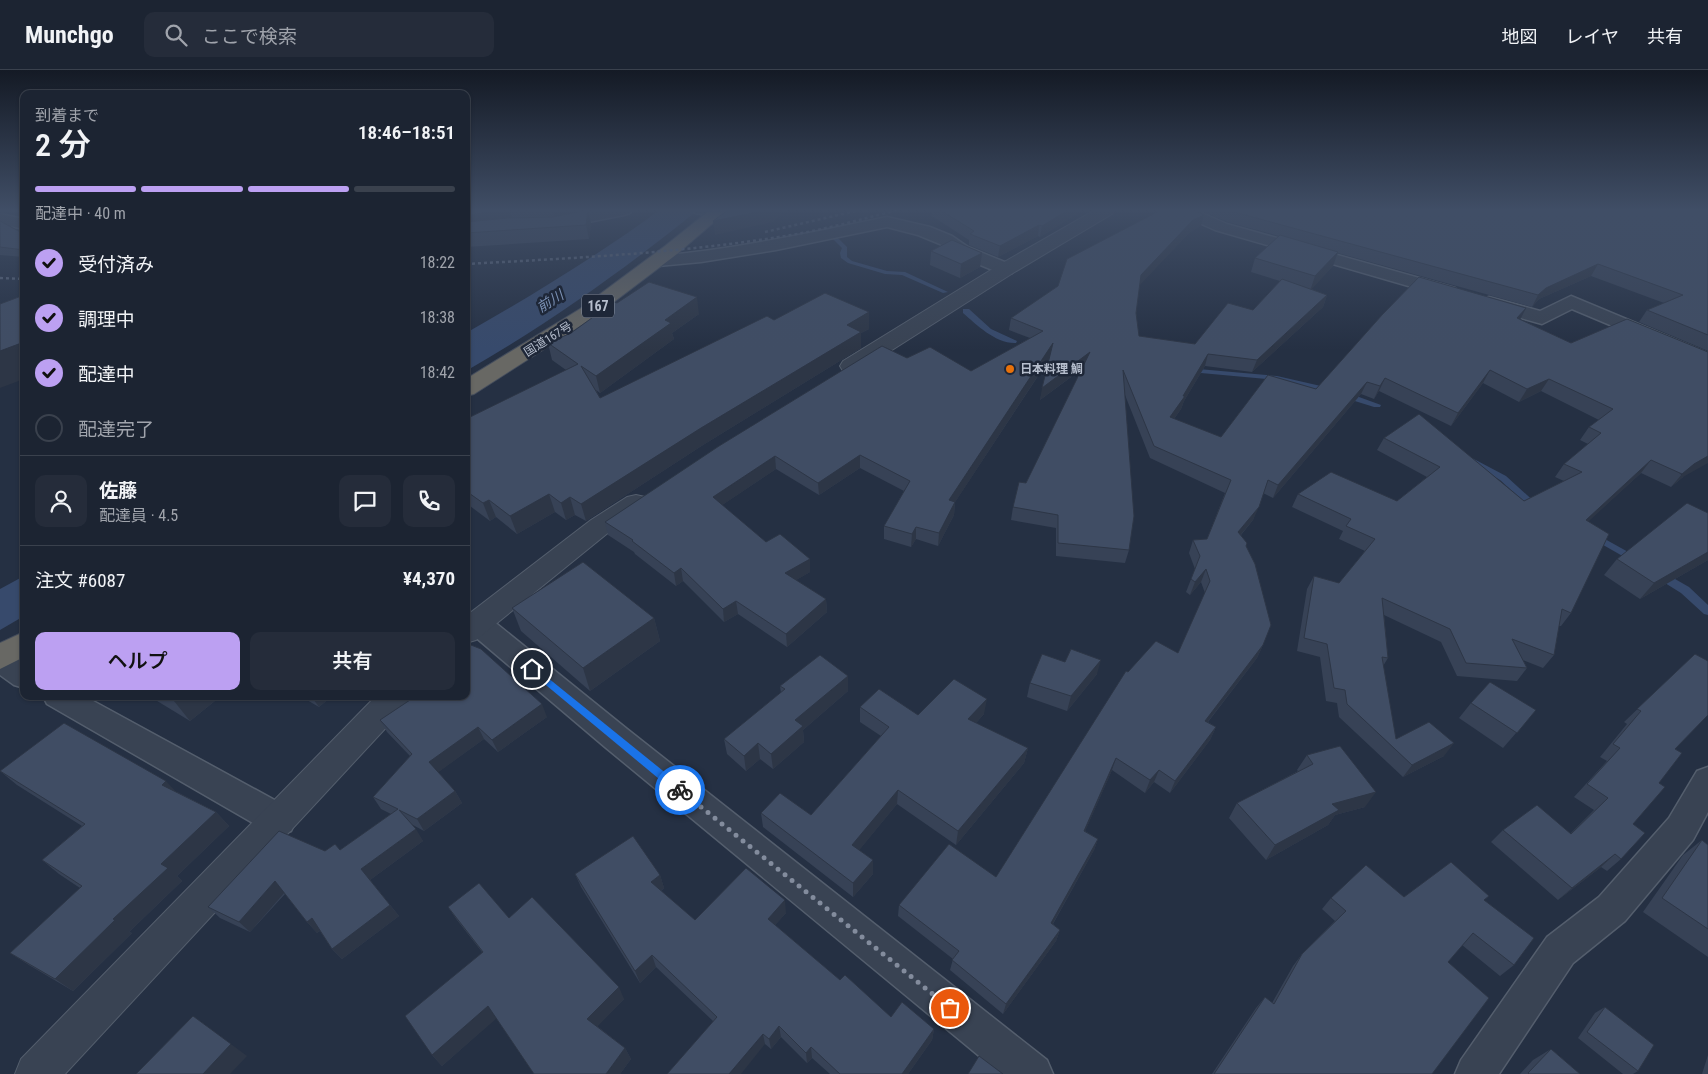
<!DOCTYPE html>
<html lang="ja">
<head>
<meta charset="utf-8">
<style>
	body { margin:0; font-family:"Roboto Condensed","Noto Sans JP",sans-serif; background:#252c3a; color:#f1f3f6; height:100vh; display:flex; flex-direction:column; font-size:19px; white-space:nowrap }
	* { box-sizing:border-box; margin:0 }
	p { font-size:16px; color:#a0a4ac }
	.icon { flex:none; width:28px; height:28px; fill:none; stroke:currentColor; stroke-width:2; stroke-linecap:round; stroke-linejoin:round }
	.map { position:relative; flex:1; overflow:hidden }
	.drawer { position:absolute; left:20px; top:20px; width:450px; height:610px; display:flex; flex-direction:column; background:#1c2432; border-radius:10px; box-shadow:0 1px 4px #0004,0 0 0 1px #3a414d }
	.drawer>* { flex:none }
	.pin { position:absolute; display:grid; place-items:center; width:42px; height:42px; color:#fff; margin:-21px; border:2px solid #fff; border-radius:50%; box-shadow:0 1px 5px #0007 }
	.courier { position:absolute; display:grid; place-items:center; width:50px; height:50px; margin:-25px; border:4px solid #1a73e8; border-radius:50%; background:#fff; color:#222; box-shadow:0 1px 6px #0007 }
	.head em { font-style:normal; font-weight:600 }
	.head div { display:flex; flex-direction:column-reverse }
	.head { display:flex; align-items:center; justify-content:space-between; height:85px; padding:0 15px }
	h1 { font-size:32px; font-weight:600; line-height:38px }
	.bar { display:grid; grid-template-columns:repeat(4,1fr); gap:8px 5px; align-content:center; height:60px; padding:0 15px }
	.bar i { height:6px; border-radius:4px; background:#3a414d }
	.bar .active { background:#bca0f2 }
	.bar p { grid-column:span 4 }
	.line { display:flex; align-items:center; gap:12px; padding:0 15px; border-top:1px solid #3a414d }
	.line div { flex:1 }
	.round { display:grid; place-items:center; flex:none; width:52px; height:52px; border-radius:10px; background:#252c3a }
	ol { padding:0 15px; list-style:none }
	li { display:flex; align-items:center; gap:15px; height:55px }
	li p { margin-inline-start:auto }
	li .icon { padding:5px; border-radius:50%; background:#bca0f2; color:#111; stroke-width:4 }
	li:last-child { color:#a0a4ac }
	li i { width:28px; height:28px; border:2px solid #3a414d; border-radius:50% }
	.cta { display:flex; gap:10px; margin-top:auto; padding:10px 15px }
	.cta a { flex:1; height:58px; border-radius:10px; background:#bca0f2; color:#111; font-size:20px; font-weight:600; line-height:58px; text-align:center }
	.cta a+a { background:#252c3a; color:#f1f3f6 }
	header { display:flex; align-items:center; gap:30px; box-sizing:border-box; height:70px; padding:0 25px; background:#1c2432; border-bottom:1px solid #3a414d }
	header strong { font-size:24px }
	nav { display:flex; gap:28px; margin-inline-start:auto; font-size:18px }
	.search { width:350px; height:45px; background:#252c3a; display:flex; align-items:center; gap:12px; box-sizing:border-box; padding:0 18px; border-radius:10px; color:#a0a4ac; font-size:19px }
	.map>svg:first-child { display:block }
</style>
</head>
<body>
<header>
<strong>Munchgo</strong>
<div class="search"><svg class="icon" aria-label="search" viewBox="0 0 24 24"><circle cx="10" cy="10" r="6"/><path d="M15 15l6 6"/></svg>ここで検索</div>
<nav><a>地図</a><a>レイヤ</a><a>共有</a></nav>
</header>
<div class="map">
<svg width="1708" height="1004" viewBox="0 0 1708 1004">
	<rect width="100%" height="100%" fill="#253043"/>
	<!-- water -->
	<g fill="#374a6c">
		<path d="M660,140H698C625,199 548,254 466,301V263C533,225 598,185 660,140Z"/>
		<path d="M24,506V546L0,560V519Z"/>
	</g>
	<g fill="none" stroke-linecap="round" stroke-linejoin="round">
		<!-- stream -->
		<g fill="#374a6c" fill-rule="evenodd">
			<path d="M833,167H837L847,177V187L852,191L887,201L905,202L948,222L943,223L902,205L885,204L848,193L841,188L840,183L842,178L833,169Z"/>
			<path d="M963,239H969L991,259L1017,271L1016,273C996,274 977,255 963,243Z"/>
			<path d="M1187,298L1277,306L1334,319L1335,321L1331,323L1277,310L1190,302L1186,300Z"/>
			<path d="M1342,323H1348L1381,335L1380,337H1374L1342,327Z"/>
			<path d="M1470,387L1506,406L1539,436L1541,438L1539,440H1533L1500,410L1467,392L1466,390L1467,388Z"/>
			<path d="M1594,463L1639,488L1641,490L1639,492H1633L1591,468L1589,466Z"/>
			<path d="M1661,501L1689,517L1708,535V545L1704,544L1681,523L1657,508L1656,505L1657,502Z"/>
		</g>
		<defs>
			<g id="minor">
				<path d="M602,140H632L630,143L624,145L553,159L547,157L545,154L547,151Z"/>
				<path d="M693,140H723L725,142L723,145L717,147L695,143Z"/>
				<path d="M1175,140H1195L1227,154L1455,218L1458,222L1455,226L1449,227L1443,226L1215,160L1177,143Z"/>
				<path d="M0,144L24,149V159L0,154Z"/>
				<path d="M887,147L930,157L952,166L968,177L1012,195L1015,199L1012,203L1006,204L1000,203L956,185L940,174L918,165L887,157L776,180L701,192L658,196L652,195L649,191L652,187L658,186C735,179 811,163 887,147Z"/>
				<path d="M1571,226L1708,283V296L1572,239L1542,254L1482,237L1480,233L1482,229L1489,227L1540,241Z"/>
				<path d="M477,543L487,546L627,659L1047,990L1053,1004H1001L605,677L467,560L466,547Z"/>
				<path d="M0,578L10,581L24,591V618L14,615L0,605Z"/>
				<path d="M43,626H84L291,739L296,750L291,761L279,765L267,761L47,634Z"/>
				<path d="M1708,697V742L1693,770L1625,851L1573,893L1499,1004H1455L1461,990L1547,867L1599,827L1669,748L1697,701Z"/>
			</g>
			<g id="tertiary">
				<path d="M1095,140H1114L1112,144L1013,203L859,301L851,302L843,301L840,296L843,291L999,195Z"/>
				<path d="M636,425L645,427L649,433L645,439L609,462L476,570L466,573V546L591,450L627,427Z"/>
				<path d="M376,626H411L407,635L65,1004H15L21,989Z"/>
			</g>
			<g id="trunk">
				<path d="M710,140H728L677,184L594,247L474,324L466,326V309L580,239L665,176Z"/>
				<path d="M24,562V587L0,599V573Z"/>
			</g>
		</defs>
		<!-- minor casing -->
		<use href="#minor" stroke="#545e6d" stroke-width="3"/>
		<!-- tertiary casing -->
		<use href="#tertiary" stroke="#545e6d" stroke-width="2"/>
		<!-- trunk casing -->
		<use href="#trunk" stroke="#444d5d" stroke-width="2"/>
		<!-- minor -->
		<use href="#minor" fill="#394353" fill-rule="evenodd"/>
		<!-- tertiary -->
		<use href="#tertiary" fill="#394353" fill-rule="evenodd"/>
		<!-- trunk -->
		<use href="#trunk" fill="#686864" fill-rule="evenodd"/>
		<!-- rail -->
		<g stroke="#5b667a" stroke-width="2.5" stroke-dasharray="3 3" stroke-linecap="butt">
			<path d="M765,162L860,140"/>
			<path d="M466,194C575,188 684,183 791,165C827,159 862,149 898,140"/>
			<path d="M0,208L24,209"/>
		</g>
	</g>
	<!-- wall -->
	<g fill="#374256">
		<path d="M0,140H14L7,144L0,143Z"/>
		<path d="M467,140H594L588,141L591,154L589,169L466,177V152H468L466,147Z"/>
		<path d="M932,140H1083L1040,167L1038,166L998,187L969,175V170L932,146Z"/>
		<path d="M1199,140H1708V281L1639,252L1647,240L1664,233L1591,206L1539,229L1532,237L1338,183L1333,196L1311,219L1327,225L1323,237L1252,302L1205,296L1184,331L1181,339L1174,349L1221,367L1316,319L1526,238L1520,249L1571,273L1683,407L1671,417L1641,403L1588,451L1571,543L1561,556H1559L1554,585L1543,598L1523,590L1527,598L1517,611L1457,606L1441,572L1384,545L1388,588L1383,596L1396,669L1444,686L1403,707L1339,647L1337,633L1326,631L1320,587L1297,581L1307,519L1314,506L1339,513L1365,481L1339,469L1343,461L1292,437L1298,424L1397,431L1427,407L1377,380L1384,368L1524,431L1564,411L1555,407L1564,394L1588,374L1580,370L1589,357L1599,350L1541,321L1519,332L1483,313L1451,356L1379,321L1374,329L1361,324L1273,428L1263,423L1253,450L1241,465L1246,476L1263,575L1257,588L1208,652L1216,657L1210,670L1170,723L1154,712L1145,723L1112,700L1085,761L1098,769L1094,780L1053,854L1060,860L1056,871L1003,944L950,900L953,889L898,846L899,835L996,807L1128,602L1178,583L1205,523L1201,512L1190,525L1186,522L1195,499L1189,483L1193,470L1207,469L1225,423L1150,388L1125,325L1129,480L1125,493L1056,486V458L1011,450L1013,437L1026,413L1082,299L1040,330L1050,288L955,432L954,445L938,476L916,469L911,477L884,469V456L904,421L860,398L819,425L776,399L722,435L766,472L810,502L796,510L826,529L827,542L787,577L738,544L724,552L683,511L676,516L635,484L634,482L608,465L605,452L907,288L971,301L1030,268L1009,260L1011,248L1201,156L1190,162L1139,215L1136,243L1139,266L1195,274L1253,240L1280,211L1251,202L1255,188L1279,166L1228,152Z"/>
		<path d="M0,151L24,164V187L0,185Z"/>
		<path d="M931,181L982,183L980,197L960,208L930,195Z"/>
		<path d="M617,233L699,244L672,263L674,269L600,323L596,320L600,328L774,250L869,259L861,263V278L703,375L586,451L575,445L566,450L555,442L517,464L496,447L490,451L466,433V349L566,300L552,290L548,273L571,263Z"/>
		<path d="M1617,489L1708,490L1640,529L1604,505Z"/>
		<path d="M512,538L654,548L660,571L590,621L521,561Z"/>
		<path d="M1695,584L1675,679L1659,713L1633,754L1621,789L1607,801L1601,797L1558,830L1491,772L1503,760L1571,763L1594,740L1574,727L1607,691L1600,687L1627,654L1624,652Z"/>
		<path d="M1065,592L1097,604L1067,641L1027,627L1030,613Z"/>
		<path d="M848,606V621L803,660L804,672L773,699L760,689L746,701L727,684L724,669L781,623L780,616Z"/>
		<path d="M149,626H221L190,651Z"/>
		<path d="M300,626H332L319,637Z"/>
		<path d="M1471,633L1536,640L1503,678L1459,648Z"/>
		<path d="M860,637L918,645L984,644L976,653L1028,678L1024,693L956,775L897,734L859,780L873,790V804L853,827L763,757L761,743L811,745L881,666L860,652Z"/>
		<path d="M547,647L498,682L484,669L438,702L455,721L462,733L424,761L411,754L423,771L370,810L399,846L342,889L332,879L320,861L317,863L307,852L285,824L250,862L220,848L208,837L325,781L340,780L391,744L381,739L373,727L410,686L387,662L380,650Z"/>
		<path d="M1307,685L1365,737L1335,745L1328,755L1266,790L1229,748L1237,733L1298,701L1297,700Z"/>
		<path d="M0,701L177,722L216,742L229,756L177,806L182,811L129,862L132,863L73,921L29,895L10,883L80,818L59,804L42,790L82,756L17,715Z"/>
		<path d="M1702,770L1708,775V887L1643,842L1683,785Z"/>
		<path d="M575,804L660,805L664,818L661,821L695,850L786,843L775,855L840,910L891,947L934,959L932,970L908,1004H830L812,988L807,993L781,967L771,979L765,974L713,951L656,897L640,913L581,817Z"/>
		<path d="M1404,827L1484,830L1514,895L1500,906L1462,875L1448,892L1432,1004H1212L1256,938L1265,927L1272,933L1293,896L1302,884L1335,851L1322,839L1331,828Z"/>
		<path d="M448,837L509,848L624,929L597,956L625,978L631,989L620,1004H534L496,948L442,996L432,985L482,882L457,850Z"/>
		<path d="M1605,937L1638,1001L1633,1004H1623L1578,968L1595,943Z"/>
		<path d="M1551,979L1580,1004H1520L1533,990Z"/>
		<path d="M1708,985V1004H1702Z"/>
	</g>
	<!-- shaded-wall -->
	<g fill="#2d3646">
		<path d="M4,140H14L7,144Z"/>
		<path d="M510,140L512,148L468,153L466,147V145Z"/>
		<path d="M553,140H594L588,141L591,154L589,169L586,155L555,147Z"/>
		<path d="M768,140H786L773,152L715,165L713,151Z"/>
		<path d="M1068,140H1083L1040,167L1042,156Z"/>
		<path d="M1204,145L1201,156L1190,162L1138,217L1141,205L1193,150Z"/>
		<path d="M1039,155L1038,166L998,187L1000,176Z"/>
		<path d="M1338,182L1333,196L1310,221L1315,206Z"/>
		<path d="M982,183L980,197L960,208L961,194Z"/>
		<path d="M1598,194L1591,206L1539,229L1532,237L1538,225L1546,218Z"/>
		<path d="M1327,225L1323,237L1252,302L1257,290Z"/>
		<path d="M697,227L699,244L672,263L674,269L600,323L596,306L665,250Z"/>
		<path d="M1526,238L1520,250L1517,248Z"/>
		<path d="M869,242V259L861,263V278L703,375L586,451L581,434L847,255Z"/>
		<path d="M24,272V309L0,318V281Z"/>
		<path d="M1053,273L1051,286L948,443L949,430Z"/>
		<path d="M1090,282L1087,295L1040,330L1042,318Z"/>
		<path d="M1208,284L1205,296L1184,331L1181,339L1166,360L1170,347Z"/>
		<path d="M1490,300L1483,313L1451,356L1458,343Z"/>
		<path d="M1385,308L1379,321L1374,329L1380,316Z"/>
		<path d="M1549,309L1541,321L1519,332L1527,319Z"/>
		<path d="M1367,312L1361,324L1273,428L1278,415Z"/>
		<path d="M860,385V398L819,425L818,413Z"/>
		<path d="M775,386L776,399L715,440L713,427Z"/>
		<path d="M1708,386V393L1683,407L1671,417L1682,404L1694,394Z"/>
		<path d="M1651,390L1641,403L1576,463L1586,450Z"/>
		<path d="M549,424L555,442L517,464L510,446Z"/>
		<path d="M570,427L575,445L566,450L561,433Z"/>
		<path d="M489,430L496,447L490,451L483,433Z"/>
		<path d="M955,432L954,445L938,476L939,463Z"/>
		<path d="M1259,437L1253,450L1232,475L1238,462Z"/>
		<path d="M916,457V469L911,477L912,464Z"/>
		<path d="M1708,482V490L1640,529L1654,513Z"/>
		<path d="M810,489V502L786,516L785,503Z"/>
		<path d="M681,498L683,511L676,516L674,503Z"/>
		<path d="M1206,499L1201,512L1190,525L1195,512Z"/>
		<path d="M826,529L827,542L787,577L786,564Z"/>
		<path d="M736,531L738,544L724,552L723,539Z"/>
		<path d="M654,548L660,571L590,621L583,598Z"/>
		<path d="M1263,575L1257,588L1199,663L1205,651Z"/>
		<path d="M1101,590L1097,604L1067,641L1071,626Z"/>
		<path d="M848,606V621L803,660L804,672L773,699L771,684L795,650Z"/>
		<path d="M170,626H221L190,651Z"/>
		<path d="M311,626H332L319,637Z"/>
		<path d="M987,629L984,644L966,664L968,649Z"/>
		<path d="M542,634L547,647L498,682L492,670Z"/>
		<path d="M478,657L484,669L436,704L429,692Z"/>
		<path d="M1216,657L1210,670L1170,723L1175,711Z"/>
		<path d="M758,673L760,689L746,701L744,686Z"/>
		<path d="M1454,673L1444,686L1403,707L1412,695Z"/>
		<path d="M1028,678L1024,693L956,775L958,761Z"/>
		<path d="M1116,688L1112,700L1080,773L1084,761Z"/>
		<path d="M1159,700L1154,712L1145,723L1150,710Z"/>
		<path d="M166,711L179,725L162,715Z"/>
		<path d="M898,720L897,734L852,789V775Z"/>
		<path d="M455,721L462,733L424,761L417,749Z"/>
		<path d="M1376,722L1365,737L1335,745L1328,755L1266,790L1275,775L1332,734Z"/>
		<path d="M216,742L229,756L177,806L182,811L129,862L132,863L73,921L55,909L113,849L161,794Z"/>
		<path d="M416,759L423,771L370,810L361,799Z"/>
		<path d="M1098,769L1094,780L1047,864L1051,853Z"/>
		<path d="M1615,784L1601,797L1558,830L1572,818Z"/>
		<path d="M873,790V804L853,827V813Z"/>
		<path d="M660,805L664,818L655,825L651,812Z"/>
		<path d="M275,811L285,822L250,862L239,852Z"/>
		<path d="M785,830L786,843L770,861L768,849Z"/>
		<path d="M390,835L399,846L342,889L332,879Z"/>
		<path d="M312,848L322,859L317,863L307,852Z"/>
		<path d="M1060,860L1056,871L1003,944L1006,934Z"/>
		<path d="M652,885L656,897L640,913L635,901Z"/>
		<path d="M619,917L624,929L594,960L587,949Z"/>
		<path d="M488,936L497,948L442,996L432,985Z"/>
		<path d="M193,946L247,986L230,1004H203Z"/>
		<path d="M779,956L781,967L771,979L769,969Z"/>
		<path d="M934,959L932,970L908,1004H902Z"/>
		<path d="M763,964L765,974L741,1004H729Z"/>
		<path d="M811,977L812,988L807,993L806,983Z"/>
		<path d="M625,978L631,989L620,1004H606Z"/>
	</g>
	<!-- building -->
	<g fill="#404d64" stroke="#2d3646">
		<path d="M467,140H529H510L466,145Z"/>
		<path d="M588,140L586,155L466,163V152L508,148L552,147Z"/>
		<path d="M728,140H768L713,151Z"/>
		<path d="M940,140H1068L1042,156L1039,155L1000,176L970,164L974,161Z"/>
		<path d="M1161,140H1194L1204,145L1193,150L1141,205L1136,243L1139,266L1195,274L1228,233L1253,240L1282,209L1327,225L1257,290L1208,284L1183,326H1185L1170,347L1221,367L1268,305L1316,319L1382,245L1419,207L1526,238L1517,248L1571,273L1627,249L1708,282V386L1694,394L1682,404L1651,390L1586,450L1609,464L1571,543L1562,539L1554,585L1512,569L1527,598L1466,593L1450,559L1382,528L1388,588L1382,587L1396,669L1429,652L1454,673L1412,695L1347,634L1345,620L1334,618L1327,574L1304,568L1314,506L1339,513L1375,469L1346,456L1351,449L1298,424L1331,402L1397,431L1440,397L1384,368L1419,344L1524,431L1582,402L1564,394L1601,363L1589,357L1613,339L1549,309L1527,319L1490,300L1458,343L1385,308L1380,316L1367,312L1278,415L1268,410L1259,437L1238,462L1247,473L1246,476L1255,494L1271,555L1263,575L1205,651L1216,657L1175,711L1159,700L1150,710L1116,688L1084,761L1098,769L1051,853L1060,860L1006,934L952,890L959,881L899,835L949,774L996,807L1126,601L1128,602L1156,571L1178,583L1210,511L1206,499L1195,512L1191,509L1200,486L1193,470L1207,469L1231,410L1154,376L1123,300L1134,446L1129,480L1058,473V445L1013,437L1019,412L1026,413L1090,282L1042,318L1053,273L949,430L955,432L939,463L916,457L912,464L884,456L910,411L860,385L818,413L775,386L713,427L766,472L780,464L810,489L785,503L826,529L786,564L736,531L723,539L681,498L674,503L632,471L633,470L605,452L719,376L882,276L907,288L930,277L971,301L1043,261L1011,248L1058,216L1067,189Z"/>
		<path d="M1227,140H1708V265L1647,240L1683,225L1598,194L1546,218L1538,225Z"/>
		<path d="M0,151L24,164V180L0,177Z"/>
		<path d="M1280,165L1338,182L1315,206L1255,188Z"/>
		<path d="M952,170L982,183L961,194L931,181Z"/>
		<path d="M649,212L697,227L665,250L671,253L596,306L581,296L600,328L767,246L774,250L825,223L869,242L847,255L861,262L701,358L581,434L570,427L561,433L549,424L510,446L489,430L483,433L466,421V349L578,294L548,273L571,263L614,232L617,233Z"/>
		<path d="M24,225V272L0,281V234Z"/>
		<path d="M1687,433L1708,443V482L1654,513L1617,489Z"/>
		<path d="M583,492L654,548L583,598L512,538Z"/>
		<path d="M466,573L481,579L542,634L492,670L478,657L429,692L455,721L417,749L399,740L416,759L361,799L390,835L332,879L312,848L307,852L275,811L239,852L208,837L279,761L325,781L335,774L340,780L398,739L373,727L412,684L380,650L416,626H466Z"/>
		<path d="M1071,579L1101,590L1071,626L1030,613L1042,584L1065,592Z"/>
		<path d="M1695,584L1708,591V645L1675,679L1682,683L1659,713L1665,717L1633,754L1645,763L1621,789L1615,784L1572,818L1503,760L1537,735L1571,764L1608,728L1587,714L1620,678L1613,674L1641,641L1637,639Z"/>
		<path d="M820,585L848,606L795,650L803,656L771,684L758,673L744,686L724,669L785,619L780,616Z"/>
		<path d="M954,609L987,629L968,649L1028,678L958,761L898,720L852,775L873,790L853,813L761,743L780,723L811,745L889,657L860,637L879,619L918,645Z"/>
		<path d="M1490,612L1536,640L1517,663L1471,633Z"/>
		<path d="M64,653L166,711L162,715L216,742L161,794L168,798L113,849L115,850L55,909L10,883L82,816L42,790L85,754L0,701Z"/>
		<path d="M1340,676L1376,722L1332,734L1339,740L1275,775L1237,733L1313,694L1307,685Z"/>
		<path d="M633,766L660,805L651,812L695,850L746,798L785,830L768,849L840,910L845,905L891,947L902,932L934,959L902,1004H840L811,977L806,983L779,956L769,969L763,964L729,1004H667L717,947L652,885L635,901L575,804Z"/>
		<path d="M1702,770L1708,775V859L1662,828Z"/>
		<path d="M1451,792L1489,826L1484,830L1534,868L1514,895L1473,863L1448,892L1489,928L1432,1004H1214L1265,927L1274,934L1302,884L1346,841L1331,828L1366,795L1404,827Z"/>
		<path d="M479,813L509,848L532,827L619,917L587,949L625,978L606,1004H534L488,936L432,985L405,946L483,882L448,837Z"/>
		<path d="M1605,937L1654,975L1638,1001L1587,962Z"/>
		<path d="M193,946L231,974L203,1004H136Z"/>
		<path d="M1551,979L1580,1004H1529L1528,1003Z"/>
		<path d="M979,986L1003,1004H968Z"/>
	</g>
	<!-- sky -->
	<linearGradient id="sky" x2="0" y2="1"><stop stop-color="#141a25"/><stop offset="0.5" stop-color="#404e66"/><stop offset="1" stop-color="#404e66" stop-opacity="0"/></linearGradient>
	<rect width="1708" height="280" fill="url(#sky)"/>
	<!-- route -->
	<path fill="#1a73e8" d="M532,595L683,717V723H676L529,601V597Z"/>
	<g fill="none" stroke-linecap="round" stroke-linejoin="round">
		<!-- done -->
		<path stroke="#838c9d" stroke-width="5" stroke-dasharray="0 9" d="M680,720L950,938"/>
	</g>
	<!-- markers -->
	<circle fill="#e8710a" stroke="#1e2738" stroke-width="2" cx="1010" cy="299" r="5"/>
	<g text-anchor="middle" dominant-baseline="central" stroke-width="5" stroke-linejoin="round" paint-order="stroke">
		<!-- far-street labels -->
		<g font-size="12" fill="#b6becd" stroke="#1e2738">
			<text transform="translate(548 269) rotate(-32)">国道167号</text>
		</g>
		<!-- far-poi labels -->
		<g font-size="12" font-weight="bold" fill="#b6becd" stroke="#1e2738" text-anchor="start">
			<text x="1020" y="299">日本料理 鯛</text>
		</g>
		<!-- far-water labels -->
		<g font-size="14" font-style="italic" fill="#7c92b6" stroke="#1e2738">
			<text transform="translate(550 231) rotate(-32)">前川</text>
		</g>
		<!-- shield labels -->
		<rect fill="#1e2738" stroke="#8891a0" stroke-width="1" x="582" y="224.5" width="32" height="23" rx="4"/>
		<g font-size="14" font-weight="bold" fill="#b6becd">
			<text x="598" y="236">167</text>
		</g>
	</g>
</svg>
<div class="pin" style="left:950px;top:938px;background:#ea580c"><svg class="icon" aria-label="bag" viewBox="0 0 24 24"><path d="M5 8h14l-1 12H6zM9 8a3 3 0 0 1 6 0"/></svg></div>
<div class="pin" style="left:532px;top:599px;background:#1f2937"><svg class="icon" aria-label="home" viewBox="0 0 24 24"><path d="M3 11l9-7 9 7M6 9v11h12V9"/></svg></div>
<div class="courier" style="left:680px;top:720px"><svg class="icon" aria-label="bike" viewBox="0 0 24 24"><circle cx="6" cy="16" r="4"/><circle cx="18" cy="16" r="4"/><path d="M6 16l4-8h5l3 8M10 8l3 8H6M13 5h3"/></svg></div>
<section class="drawer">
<div class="head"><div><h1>2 分</h1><p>到着まで</p></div><em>18:46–18:51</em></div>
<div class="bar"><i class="active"></i><i class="active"></i><i class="active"></i><i></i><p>配達中 · 40 m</p></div>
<ol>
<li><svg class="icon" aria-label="check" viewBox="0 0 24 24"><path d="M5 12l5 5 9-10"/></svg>受付済み<p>18:22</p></li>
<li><svg class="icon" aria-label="check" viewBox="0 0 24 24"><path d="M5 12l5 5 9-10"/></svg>調理中<p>18:38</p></li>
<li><svg class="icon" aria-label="check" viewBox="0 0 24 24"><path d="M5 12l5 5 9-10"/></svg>配達中<p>18:42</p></li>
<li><i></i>配達完了</li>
</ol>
<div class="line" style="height:90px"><a class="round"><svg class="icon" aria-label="person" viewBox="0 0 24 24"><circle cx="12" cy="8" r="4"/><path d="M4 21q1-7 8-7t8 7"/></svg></a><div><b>佐藤</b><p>配達員 · 4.5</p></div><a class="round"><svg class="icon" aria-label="chat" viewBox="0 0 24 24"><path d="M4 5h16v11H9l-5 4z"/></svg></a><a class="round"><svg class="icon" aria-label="phone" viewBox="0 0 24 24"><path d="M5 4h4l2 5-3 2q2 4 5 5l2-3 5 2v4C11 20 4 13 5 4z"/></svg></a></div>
<div class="line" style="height:65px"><div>注文 #6087</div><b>¥4,370</b></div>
<div class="cta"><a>ヘルプ</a><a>共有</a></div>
</section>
</div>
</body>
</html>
